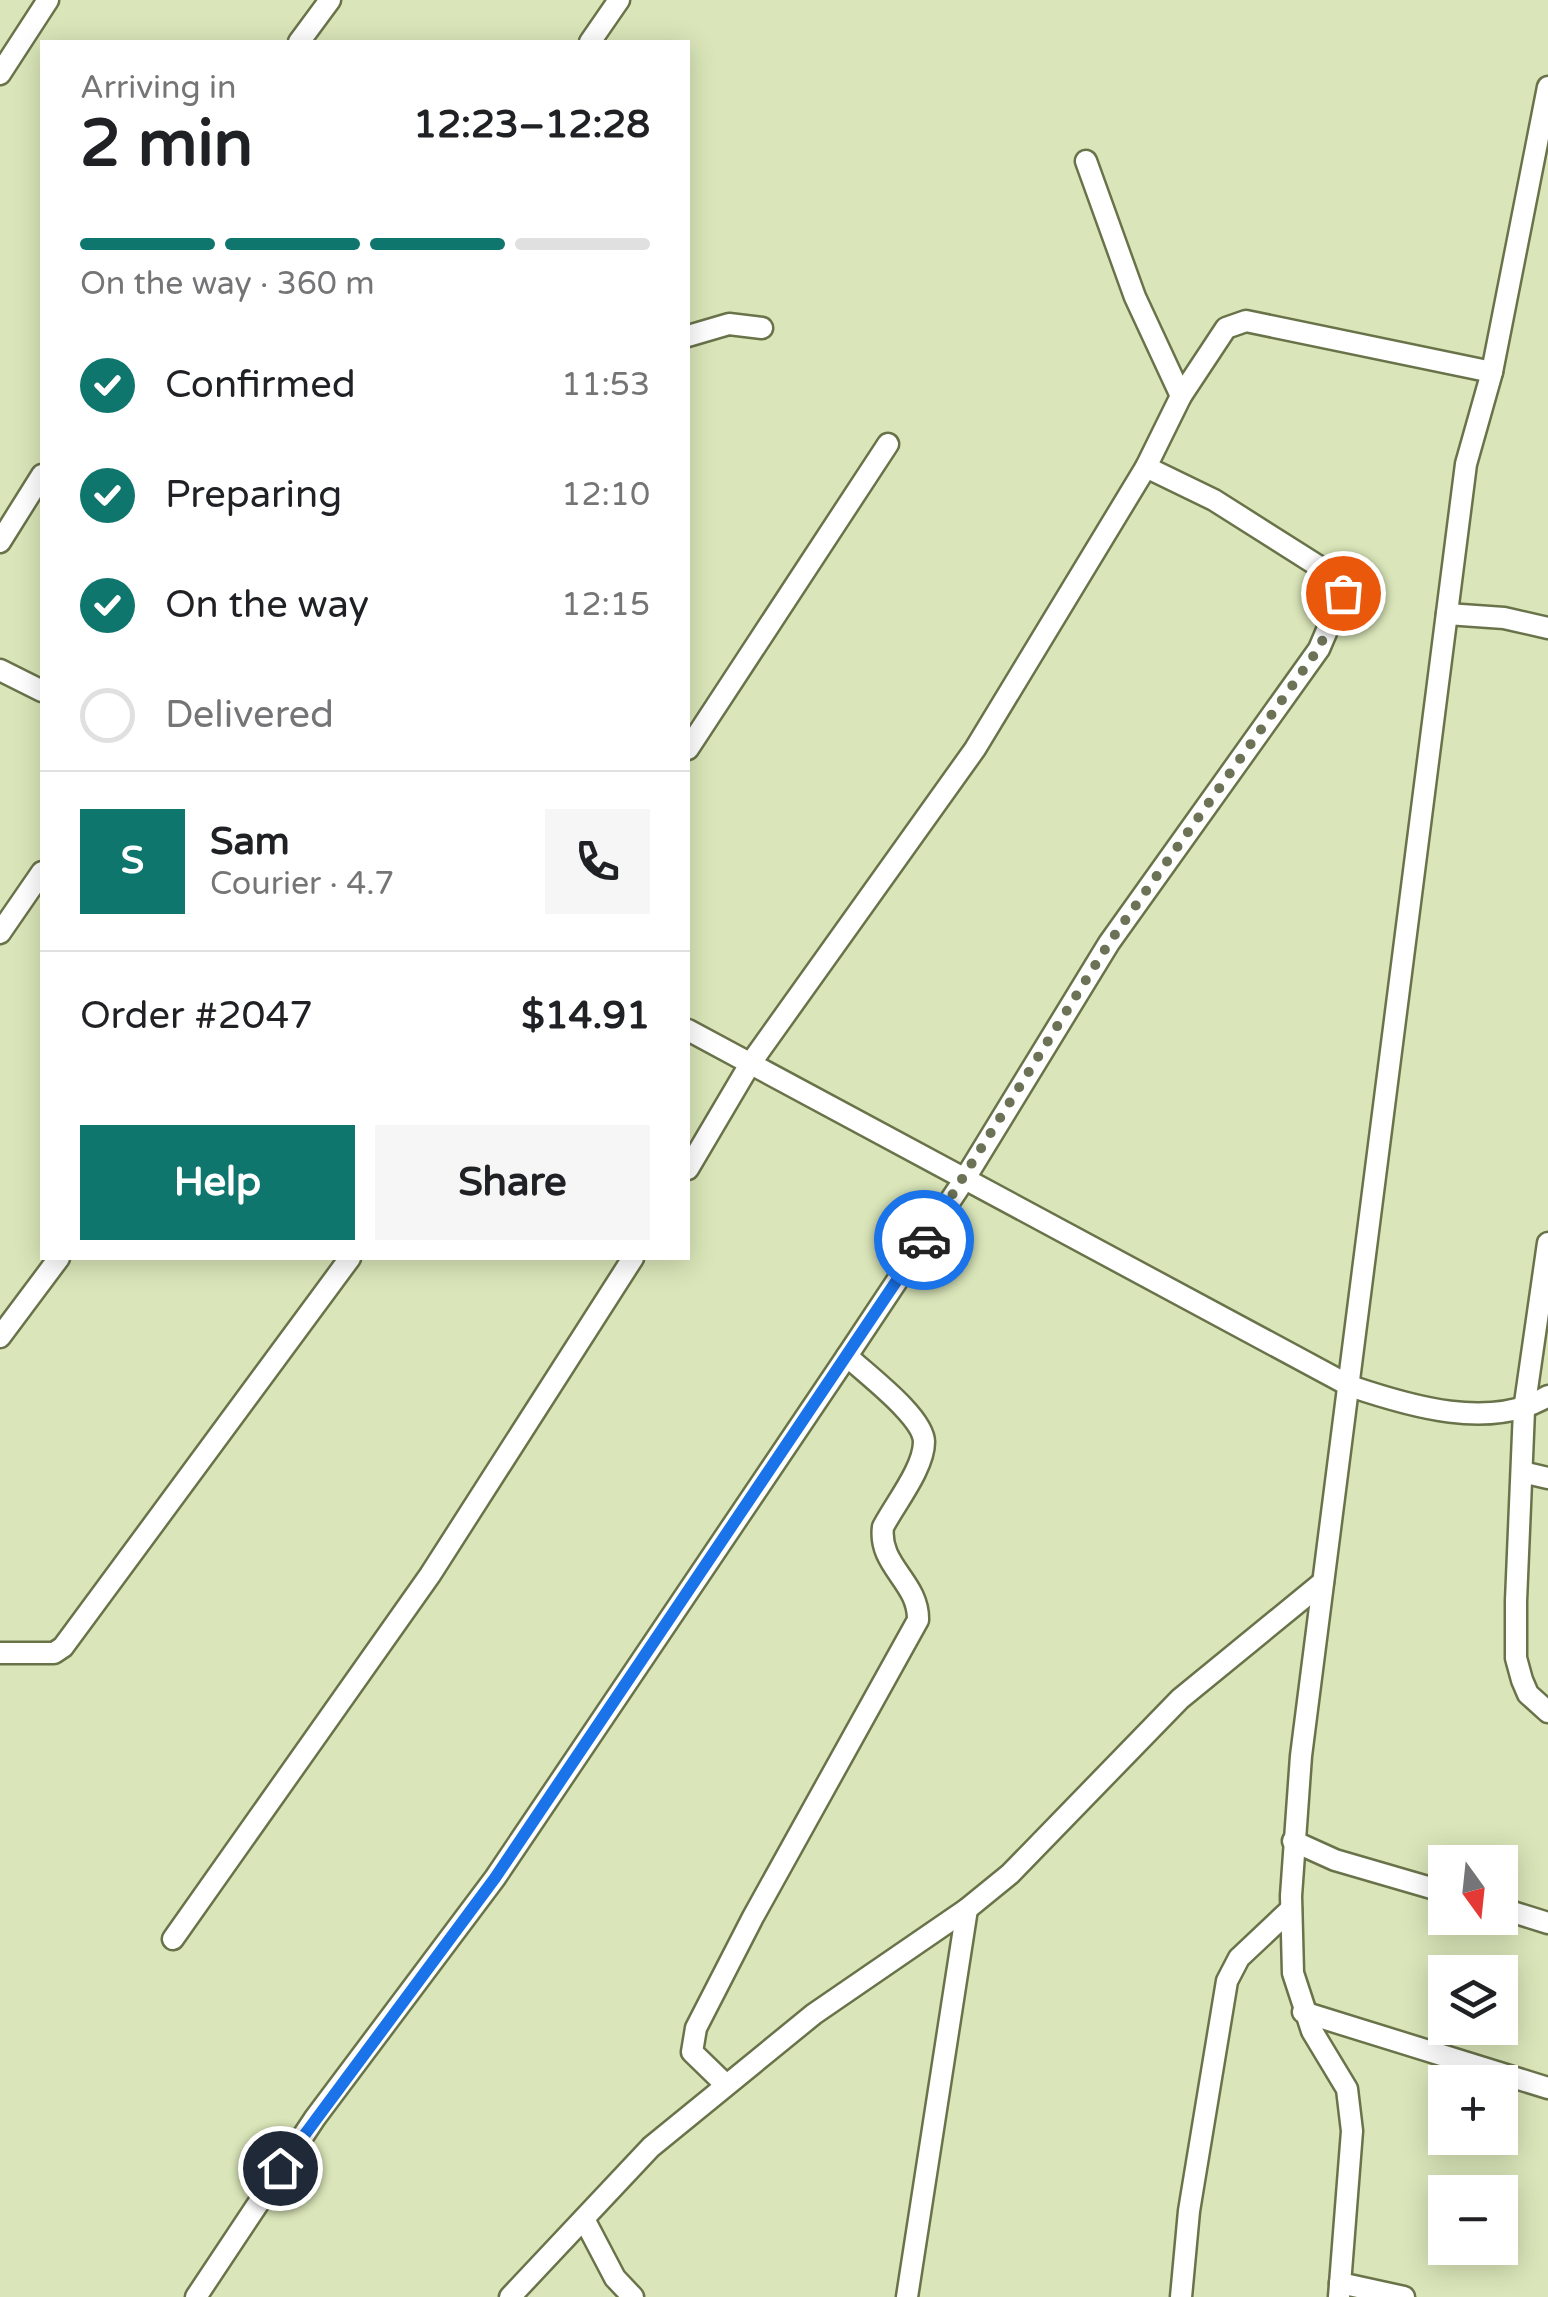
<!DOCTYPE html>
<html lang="en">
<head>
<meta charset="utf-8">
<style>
	body { margin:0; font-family:"Varela Round",sans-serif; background:#f6f6f6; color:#202124; height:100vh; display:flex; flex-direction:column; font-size:38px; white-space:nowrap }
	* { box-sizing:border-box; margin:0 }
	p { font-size:32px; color:#757577 }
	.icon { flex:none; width:55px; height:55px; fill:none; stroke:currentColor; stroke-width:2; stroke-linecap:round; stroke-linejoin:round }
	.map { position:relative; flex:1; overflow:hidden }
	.drawer { position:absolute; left:40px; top:40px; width:650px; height:1220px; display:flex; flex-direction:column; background:#fff; border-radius:0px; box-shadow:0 5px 25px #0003 }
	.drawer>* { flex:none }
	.needle { width:65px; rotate:165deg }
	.buttons { position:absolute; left:1428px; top:1845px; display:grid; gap:20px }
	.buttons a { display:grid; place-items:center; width:90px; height:90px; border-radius:0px; background:#fff; box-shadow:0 5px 25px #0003; font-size:50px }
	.pin { position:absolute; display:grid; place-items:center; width:85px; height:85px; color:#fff; margin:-42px; border:5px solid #fff; border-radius:50%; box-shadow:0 2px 10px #0007 }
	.courier { position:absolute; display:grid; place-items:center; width:100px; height:100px; margin:-50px; border:8px solid #1a73e8; border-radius:50%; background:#fff; color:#222; box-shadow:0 2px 12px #0007 }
	.head em { font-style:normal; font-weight:700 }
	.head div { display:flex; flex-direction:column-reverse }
	.head { display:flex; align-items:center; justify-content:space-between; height:170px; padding:0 40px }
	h1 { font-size:65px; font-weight:700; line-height:75px }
	.bar { display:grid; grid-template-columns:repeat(4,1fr); gap:15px 10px; align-content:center; height:120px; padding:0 40px }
	.bar i { height:12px; border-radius:8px; background:#e0e0e0 }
	.bar .current { background:#0f766e }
	.bar p { grid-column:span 4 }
	.line { display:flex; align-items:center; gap:25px; padding:0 40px; border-top:2px solid #e0e0e0 }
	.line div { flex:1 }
	.round { display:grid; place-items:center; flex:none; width:105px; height:105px; border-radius:0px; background:#f6f6f6 }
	ol { padding:0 40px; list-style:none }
	li { display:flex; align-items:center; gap:30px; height:110px }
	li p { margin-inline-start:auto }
	li .icon { padding:10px; border-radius:50%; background:#0f766e; color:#fff; stroke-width:4 }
	li:last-child { color:#757577 }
	li i { width:55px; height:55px; border:5px solid #e0e0e0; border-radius:50% }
	.cta { display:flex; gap:20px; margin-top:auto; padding:20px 40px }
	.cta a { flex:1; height:115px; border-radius:0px; background:#0f766e; color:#fff; font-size:40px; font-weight:700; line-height:115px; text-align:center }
	.cta a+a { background:#f6f6f6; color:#202124 }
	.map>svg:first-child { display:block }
</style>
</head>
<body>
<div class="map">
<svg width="1548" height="2297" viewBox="0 0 1548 2297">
	<rect width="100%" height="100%" fill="#dae6b9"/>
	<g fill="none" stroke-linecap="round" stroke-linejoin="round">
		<defs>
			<g id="street">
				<path d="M299,42L330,0"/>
				<path d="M590,42L619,0"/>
				<path d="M0,74L48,0"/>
				<path d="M688,336L729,324L762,328"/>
				<path d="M1181,396L1226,328L1246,321L1492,372"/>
				<path d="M0,542L42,475"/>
				<path d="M1447,614L1504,618L1548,628"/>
				<path d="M0,670L42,691"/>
				<path d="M688,749L888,444"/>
				<path d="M0,933L42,872"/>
				<path d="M688,1030L1350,1386C1409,1406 1491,1431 1548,1396"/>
				<path d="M688,1169L750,1064L975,749L1146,467"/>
				<path d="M1548,1243L1524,1410L1516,1601V1658L1522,1680L1528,1694L1548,1712"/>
				<path d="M0,1337L59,1258"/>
				<path d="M1522,1472L1548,1478"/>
				<path d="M0,1653H54L63,1647L350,1258"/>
				<path d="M1293,1841L1335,1860L1445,1892"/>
				<path d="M1500,1908L1548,1923"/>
				<path d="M173,1939L430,1575L633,1258"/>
				<path d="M1303,2012L1548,2088"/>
				<path d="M726,2085L692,2052L696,2028L753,1917L918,1620C919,1582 878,1566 883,1527C895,1504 924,1468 924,1442C924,1417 866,1374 847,1356"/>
				<path d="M584,2219L615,2278L633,2297"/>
				<path d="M1340,2283L1404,2297"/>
				<path d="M196,2297L315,2118L495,1878L847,1356L964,1180L1109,943L1319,649L1343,593L1334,576L1214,500L1146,467L1181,396L1135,297L1086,161"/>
				<path d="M510,2297L651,2147L814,2014L967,1909L1010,1874L1180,1699L1323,1582"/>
				<path d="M907,2297L967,1909"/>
				<path d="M1181,2297L1189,2211L1227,1981L1239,1958L1291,1909"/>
				<path d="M1339,2297L1352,2131L1347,2089L1312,2031L1293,1973L1291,1896L1301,1756L1466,464L1492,372L1548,87"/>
			</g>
		</defs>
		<!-- street casing -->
		<use href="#street" stroke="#69734a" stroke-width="25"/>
		<!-- street -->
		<use href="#street" stroke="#fff" stroke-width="20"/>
	</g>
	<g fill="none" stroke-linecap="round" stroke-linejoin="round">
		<!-- done -->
		<path stroke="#6b7256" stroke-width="10" stroke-dasharray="0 18" d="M924,1240L1109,943L1319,648L1343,593"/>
		<!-- route -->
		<path stroke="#1a73e8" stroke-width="12" d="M280,2168L495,1878L924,1240"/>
	</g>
</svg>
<div class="buttons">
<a><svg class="needle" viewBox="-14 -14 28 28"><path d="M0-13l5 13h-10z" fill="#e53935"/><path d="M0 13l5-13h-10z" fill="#757577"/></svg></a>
<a><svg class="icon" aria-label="layers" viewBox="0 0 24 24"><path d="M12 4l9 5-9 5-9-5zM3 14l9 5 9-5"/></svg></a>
<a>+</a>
<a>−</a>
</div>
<div class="pin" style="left:1343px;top:593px;background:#ea580c"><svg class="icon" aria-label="bag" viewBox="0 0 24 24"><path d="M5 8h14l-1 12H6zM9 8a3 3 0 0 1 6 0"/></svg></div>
<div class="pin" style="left:280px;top:2168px;background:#1f2937"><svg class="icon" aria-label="home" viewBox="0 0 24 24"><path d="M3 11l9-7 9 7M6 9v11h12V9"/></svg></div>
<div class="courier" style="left:924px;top:1240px"><svg class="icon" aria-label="car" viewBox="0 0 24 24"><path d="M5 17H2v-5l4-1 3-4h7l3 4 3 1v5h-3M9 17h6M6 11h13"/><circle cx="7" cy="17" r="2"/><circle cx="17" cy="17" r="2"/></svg></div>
<section class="drawer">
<div class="head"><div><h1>2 min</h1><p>Arriving in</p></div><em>12:23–12:28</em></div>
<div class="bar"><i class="current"></i><i class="current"></i><i class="current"></i><i></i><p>On the way · 360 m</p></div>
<ol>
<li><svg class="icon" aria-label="check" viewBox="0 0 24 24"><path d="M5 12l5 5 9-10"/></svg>Confirmed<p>11:53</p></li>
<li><svg class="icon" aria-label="check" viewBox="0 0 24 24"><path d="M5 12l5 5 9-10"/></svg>Preparing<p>12:10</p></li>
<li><svg class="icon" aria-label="check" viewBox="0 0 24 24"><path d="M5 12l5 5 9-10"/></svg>On the way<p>12:15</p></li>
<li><i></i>Delivered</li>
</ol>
<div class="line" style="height:180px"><b class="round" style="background:#0f766e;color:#fff">S</b><div><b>Sam</b><p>Courier · 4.7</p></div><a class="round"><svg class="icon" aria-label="phone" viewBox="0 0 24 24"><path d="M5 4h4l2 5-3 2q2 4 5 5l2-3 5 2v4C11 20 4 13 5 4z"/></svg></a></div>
<div class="line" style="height:130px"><div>Order #2047</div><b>$14.91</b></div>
<div class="cta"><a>Help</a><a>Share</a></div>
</section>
</div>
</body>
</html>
